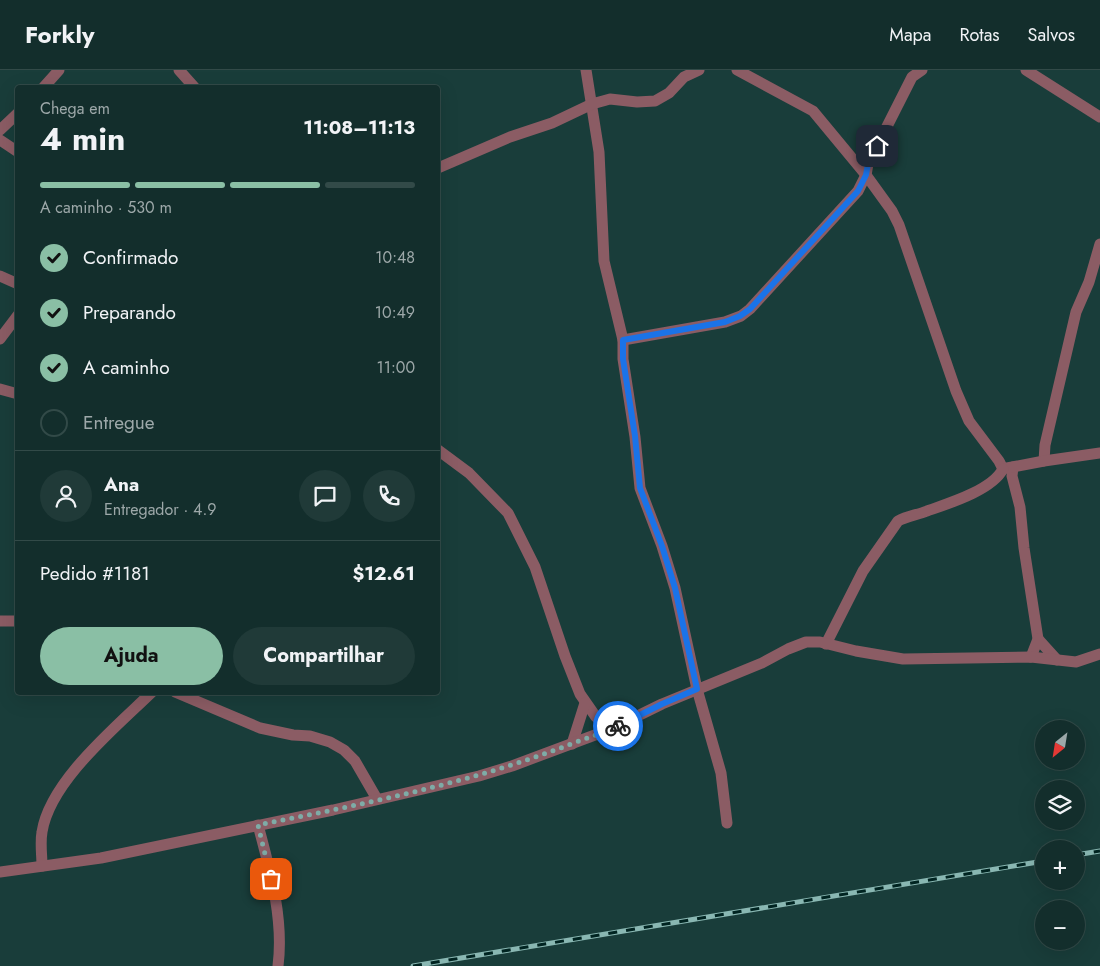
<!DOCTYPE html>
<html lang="pt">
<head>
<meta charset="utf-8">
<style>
	body { margin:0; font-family:Jost,sans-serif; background:#203a38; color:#f1f3f6; height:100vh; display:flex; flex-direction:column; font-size:19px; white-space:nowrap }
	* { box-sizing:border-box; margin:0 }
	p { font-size:16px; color:#9da8a9 }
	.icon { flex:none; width:28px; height:28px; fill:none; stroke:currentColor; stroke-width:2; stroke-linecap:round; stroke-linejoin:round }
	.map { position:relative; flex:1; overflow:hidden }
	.panel { position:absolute; left:15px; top:15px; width:425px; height:610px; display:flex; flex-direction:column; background:#132e2c; border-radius:5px; box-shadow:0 5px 20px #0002,0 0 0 1px #324a48 }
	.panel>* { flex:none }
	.needle { width:32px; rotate:210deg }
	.buttons { position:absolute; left:1035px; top:650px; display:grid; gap:10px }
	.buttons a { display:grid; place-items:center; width:50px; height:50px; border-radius:50%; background:#132e2c; box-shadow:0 5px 20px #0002,0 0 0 1px #324a48; font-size:25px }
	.pin { position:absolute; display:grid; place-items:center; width:42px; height:42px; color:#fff; margin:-21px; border-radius:10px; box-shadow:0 2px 8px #0006 }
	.courier { position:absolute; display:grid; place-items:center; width:50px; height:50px; margin:-25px; border:4px solid #1a73e8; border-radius:50%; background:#fff; color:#222; box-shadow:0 1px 6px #0007 }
	.headline em { font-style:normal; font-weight:700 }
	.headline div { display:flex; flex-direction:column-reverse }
	.headline { display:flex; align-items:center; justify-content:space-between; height:85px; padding:0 25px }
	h1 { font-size:32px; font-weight:700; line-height:38px }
	.bar { display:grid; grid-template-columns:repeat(4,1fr); gap:8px 5px; align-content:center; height:60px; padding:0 25px }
	.bar i { height:6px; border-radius:4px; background:#324a48 }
	.bar .current { background:#8abfa5 }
	.bar p { grid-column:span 4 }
	.line { display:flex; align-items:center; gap:12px; padding:0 25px; border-top:1px solid #324a48 }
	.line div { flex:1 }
	.round { display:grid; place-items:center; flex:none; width:52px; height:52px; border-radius:26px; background:#203a38 }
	ol { padding:0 25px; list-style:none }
	li { display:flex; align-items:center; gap:15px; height:55px }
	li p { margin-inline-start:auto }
	li .icon { padding:5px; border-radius:50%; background:#8abfa5; color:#111; stroke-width:4 }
	li:last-child { color:#9da8a9 }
	li i { width:28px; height:28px; border:2px solid #324a48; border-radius:50% }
	.primary-button { display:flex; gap:10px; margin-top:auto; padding:10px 25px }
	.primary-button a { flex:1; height:58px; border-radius:30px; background:#8abfa5; color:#111; font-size:20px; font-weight:700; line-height:58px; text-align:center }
	.primary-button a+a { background:#203a38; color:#f1f3f6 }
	header { display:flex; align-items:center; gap:30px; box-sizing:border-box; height:70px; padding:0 25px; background:#132e2c; border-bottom:1px solid #324a48 }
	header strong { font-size:24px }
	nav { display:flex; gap:28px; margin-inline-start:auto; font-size:18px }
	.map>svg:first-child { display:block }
</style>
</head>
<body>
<header>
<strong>Forkly</strong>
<nav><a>Mapa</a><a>Rotas</a><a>Salvos</a></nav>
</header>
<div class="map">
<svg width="1100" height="896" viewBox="0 0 1100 896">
	<rect width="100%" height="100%" fill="#193d3a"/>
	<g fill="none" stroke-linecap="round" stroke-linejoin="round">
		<!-- minor -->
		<g stroke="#8b5c64" stroke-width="11">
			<path d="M179,0L195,18"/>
			<path d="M586,0L599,82L604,191L623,270V289L635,367L640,418L662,476L675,518L697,619L721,703L727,753"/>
			<path d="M737,0L813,41L866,105L892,141L899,155L956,321L969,351L999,391L1003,399"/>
			<path d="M1026,0L1100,47"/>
			<path d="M43,18L59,0"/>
			<path d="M0,60L18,43"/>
			<path d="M0,70L18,82"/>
			<path d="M438,98L510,67L552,53L592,34L610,29L637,32L655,31L669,23L684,7L699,0"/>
			<path d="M0,206L18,214"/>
			<path d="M0,269L18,245"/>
			<path d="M623,270L725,252L741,246L750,239L858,121L866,105L868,94L912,7L922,0"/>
			<path d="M0,319L18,324"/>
			<path d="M438,380L469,403L508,443L535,497L565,586L580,624L596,647L611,659"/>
			<path d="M1044,391L1045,375L1076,242L1089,212L1100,174"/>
			<path d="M1013,397L1012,406L1020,437L1024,478L1038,569L1031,587"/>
			<path d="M1007,398L1044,391L1100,383"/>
			<path d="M0,551H18"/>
			<path d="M1038,569L1057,590"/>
			<path d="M826,574L863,501L898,451C907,446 917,445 927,441C950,433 992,420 1003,399"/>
			<path d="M175,622L260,658L293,665L310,666L330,672L344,680L355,691L377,729"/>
			<path d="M572,674L585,633"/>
			<path d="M258,755C270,800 284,849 278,896"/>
			<path d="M42,796C42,785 40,773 42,762C50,711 116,657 152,622"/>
			<path d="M0,802L101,788L333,740L479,706L512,696L611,659L662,634L762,593L788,579L806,572H820L856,581L903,589L1031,587L1076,592L1100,584"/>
		</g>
		<defs>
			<g id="rail">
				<path d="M1076,785L1100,781"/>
				<path d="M413,896L1044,791"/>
			</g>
		</defs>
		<!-- rail casing -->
		<use href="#rail" stroke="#89b7b2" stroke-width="5"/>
		<!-- rail -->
		<use href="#rail" stroke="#002421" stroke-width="3" stroke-dasharray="9" stroke-linecap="butt"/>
	</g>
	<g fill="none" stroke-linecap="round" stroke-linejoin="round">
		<!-- done -->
		<path stroke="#7eaca7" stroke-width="5" stroke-dasharray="0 9" d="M271,809L258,755C364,734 471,713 571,674C587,668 603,663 618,656"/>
		<!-- route -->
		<path stroke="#1a73e8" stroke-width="6" d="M618,656L662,634L697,619L675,518L662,476L640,418L635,366L623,289V270L725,252L740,246L750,239L858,121L866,105L868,94L877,76"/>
	</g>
</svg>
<div class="buttons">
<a><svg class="needle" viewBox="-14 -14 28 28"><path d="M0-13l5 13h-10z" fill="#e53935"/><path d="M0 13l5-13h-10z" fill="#9da8a9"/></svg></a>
<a><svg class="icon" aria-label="layers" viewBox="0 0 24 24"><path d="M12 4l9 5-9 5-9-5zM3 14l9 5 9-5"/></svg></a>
<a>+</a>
<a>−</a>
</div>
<div class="pin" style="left:271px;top:809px;background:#ea580c"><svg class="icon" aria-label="bag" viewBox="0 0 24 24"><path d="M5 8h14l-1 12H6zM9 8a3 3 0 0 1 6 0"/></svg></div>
<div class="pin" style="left:877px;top:76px;background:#1f2937"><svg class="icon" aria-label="home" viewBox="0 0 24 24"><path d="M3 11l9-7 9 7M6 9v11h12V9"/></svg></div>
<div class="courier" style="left:618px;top:656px"><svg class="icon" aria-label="bike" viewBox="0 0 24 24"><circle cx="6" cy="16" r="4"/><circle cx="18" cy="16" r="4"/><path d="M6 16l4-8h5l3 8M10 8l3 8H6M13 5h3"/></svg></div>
<section class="panel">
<div class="headline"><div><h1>4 min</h1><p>Chega em</p></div><em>11:08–11:13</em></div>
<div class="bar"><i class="current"></i><i class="current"></i><i class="current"></i><i></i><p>A caminho · 530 m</p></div>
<ol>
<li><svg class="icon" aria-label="check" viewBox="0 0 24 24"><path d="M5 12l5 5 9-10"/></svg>Confirmado<p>10:48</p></li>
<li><svg class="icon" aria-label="check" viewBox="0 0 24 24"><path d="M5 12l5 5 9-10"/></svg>Preparando<p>10:49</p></li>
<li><svg class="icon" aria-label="check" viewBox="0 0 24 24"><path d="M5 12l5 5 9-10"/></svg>A caminho<p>11:00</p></li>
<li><i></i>Entregue</li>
</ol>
<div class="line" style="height:90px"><a class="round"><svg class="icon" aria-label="person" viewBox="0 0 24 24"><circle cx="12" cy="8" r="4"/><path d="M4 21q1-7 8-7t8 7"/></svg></a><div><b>Ana</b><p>Entregador · 4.9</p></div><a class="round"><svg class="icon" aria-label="chat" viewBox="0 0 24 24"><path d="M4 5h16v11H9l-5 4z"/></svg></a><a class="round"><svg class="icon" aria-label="phone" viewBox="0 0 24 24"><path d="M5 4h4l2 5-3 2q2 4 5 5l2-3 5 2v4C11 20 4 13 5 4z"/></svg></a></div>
<div class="line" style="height:65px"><div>Pedido #1181</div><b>$12.61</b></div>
<div class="primary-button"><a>Ajuda</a><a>Compartilhar</a></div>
</section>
</div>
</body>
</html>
